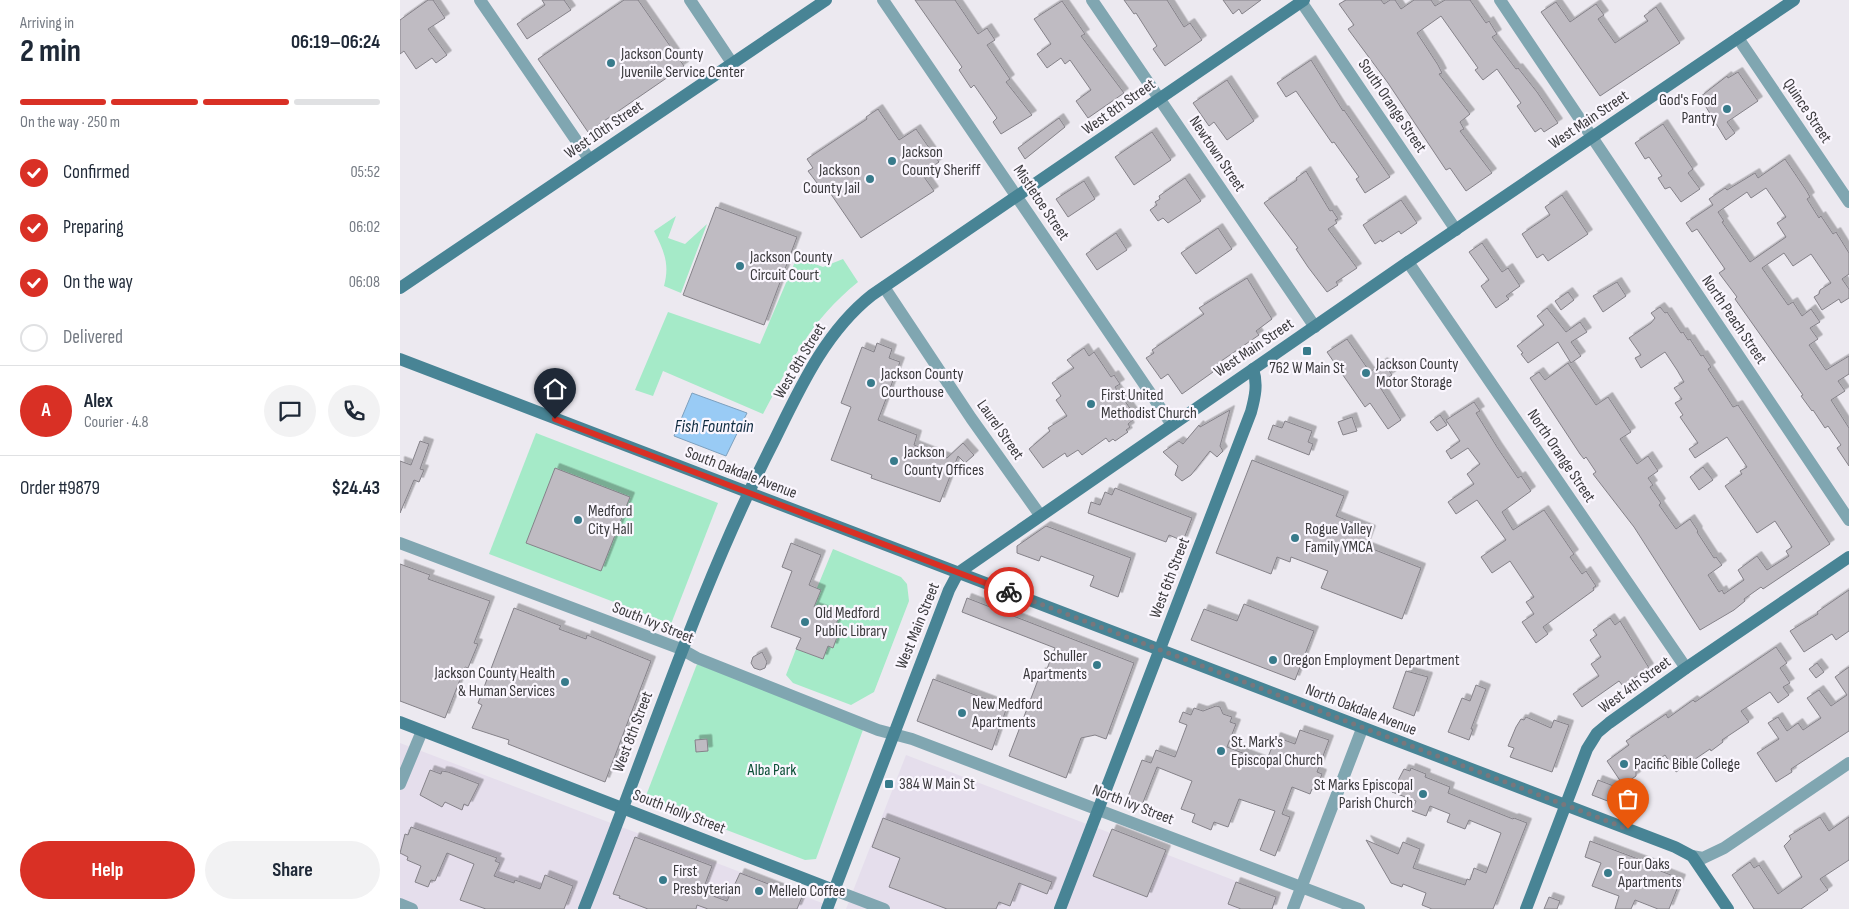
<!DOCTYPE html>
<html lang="en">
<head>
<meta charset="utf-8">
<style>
	body { margin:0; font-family:"Sofia Sans Condensed",sans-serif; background:#f2f2f3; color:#1f2937; height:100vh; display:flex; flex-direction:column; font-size:19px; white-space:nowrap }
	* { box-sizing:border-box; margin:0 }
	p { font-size:16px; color:#747a83 }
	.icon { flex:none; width:28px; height:28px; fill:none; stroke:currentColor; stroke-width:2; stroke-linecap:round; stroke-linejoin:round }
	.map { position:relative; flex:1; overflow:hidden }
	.drawer { display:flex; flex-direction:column; background:#fff; width:400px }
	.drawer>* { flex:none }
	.pin { position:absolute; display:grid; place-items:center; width:42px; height:42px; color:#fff; margin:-51px -21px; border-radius:50% 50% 50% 0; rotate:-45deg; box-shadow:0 0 5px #0007 }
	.pin .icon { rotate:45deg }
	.courier { position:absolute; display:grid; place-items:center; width:50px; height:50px; margin:-25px; border:4px solid #d93025; border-radius:50%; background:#fff; color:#222; box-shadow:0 1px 6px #0007 }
	.headline em { font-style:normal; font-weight:700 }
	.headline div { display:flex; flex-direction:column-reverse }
	.headline { display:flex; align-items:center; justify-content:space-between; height:85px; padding:0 20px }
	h1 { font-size:32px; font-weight:700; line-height:38px }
	.bar { display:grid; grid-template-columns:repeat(4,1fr); gap:8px 5px; align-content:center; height:60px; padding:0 20px }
	.bar i { height:6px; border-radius:4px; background:#e0e1e3 }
	.bar .active { background:#d93025 }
	.bar p { grid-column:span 4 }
	.line { display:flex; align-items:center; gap:12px; padding:0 20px; border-top:1px solid #e0e1e3 }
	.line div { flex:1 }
	.round { display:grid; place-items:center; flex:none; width:52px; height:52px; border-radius:26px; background:#f2f2f3 }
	ol { padding:0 20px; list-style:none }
	li { display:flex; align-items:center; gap:15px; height:55px }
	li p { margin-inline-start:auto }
	li .icon { padding:5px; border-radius:50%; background:#d93025; color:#fff; stroke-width:4 }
	li:last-child { color:#747a83 }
	li i { width:28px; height:28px; border:2px solid #e0e1e3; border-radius:50% }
	.button { display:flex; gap:10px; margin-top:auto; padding:10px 20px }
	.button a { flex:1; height:58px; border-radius:30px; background:#d93025; color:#fff; font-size:20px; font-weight:700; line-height:58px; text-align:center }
	.button a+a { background:#f2f2f3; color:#1f2937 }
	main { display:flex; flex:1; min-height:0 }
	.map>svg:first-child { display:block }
</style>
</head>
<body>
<main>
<section class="drawer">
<div class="headline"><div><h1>2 min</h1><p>Arriving in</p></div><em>06:19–06:24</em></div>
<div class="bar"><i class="active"></i><i class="active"></i><i class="active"></i><i></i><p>On the way · 250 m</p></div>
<ol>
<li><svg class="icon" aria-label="check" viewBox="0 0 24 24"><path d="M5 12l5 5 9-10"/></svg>Confirmed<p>05:52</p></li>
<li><svg class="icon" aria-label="check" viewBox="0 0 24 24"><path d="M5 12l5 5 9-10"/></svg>Preparing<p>06:02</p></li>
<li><svg class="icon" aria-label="check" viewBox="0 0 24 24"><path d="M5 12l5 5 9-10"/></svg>On the way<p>06:08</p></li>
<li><i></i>Delivered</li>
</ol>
<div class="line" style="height:90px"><b class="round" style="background:#d93025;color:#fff">A</b><div><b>Alex</b><p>Courier · 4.8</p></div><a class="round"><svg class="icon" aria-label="chat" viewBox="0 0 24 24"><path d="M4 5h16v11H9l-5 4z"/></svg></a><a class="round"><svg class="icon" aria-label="phone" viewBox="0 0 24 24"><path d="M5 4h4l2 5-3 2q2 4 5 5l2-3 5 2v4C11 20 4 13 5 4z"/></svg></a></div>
<div class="line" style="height:65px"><div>Order #9879</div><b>$24.43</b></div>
<div class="button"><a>Help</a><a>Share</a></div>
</section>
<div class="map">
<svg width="1449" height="909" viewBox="0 0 1449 909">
	<defs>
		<filter id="shadow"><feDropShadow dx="4.5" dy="-4.5" stdDeviation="0" flood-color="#0004"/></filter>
	</defs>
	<rect width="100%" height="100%" fill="#ece9f0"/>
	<!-- built -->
	<g fill="#e5deec">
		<path d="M0,743L438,909H0Z"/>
		<path d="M506,755L878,897L873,909H446Z"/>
	</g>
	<!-- green -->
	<g fill="#a5eac8">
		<path d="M276,216L268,238L285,244L307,224L281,293L264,286C270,264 264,251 254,231Z"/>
		<path d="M397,257L423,267L443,259L458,282C410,321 392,360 363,414L263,371L253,396L235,390L268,312L360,344Z"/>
		<path d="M136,433L318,503L271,624L89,554Z"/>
		<path d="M433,549L501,577L507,584L509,601L474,692L451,705L393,683L386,675L396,649L423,659L428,646L433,648L439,632L434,630L414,607L421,590L417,588Z"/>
		<path d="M297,664L464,727L416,859L405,860L248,800L247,793Z"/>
	</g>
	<!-- water -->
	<g fill="#99cbf5" stroke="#7da0be">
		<path d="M292,393L347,413L326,456L274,436Z"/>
		<path d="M352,762H357L360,765L355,776L353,777L348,773Z"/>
	</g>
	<!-- building -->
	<g fill="#bfbbc2" stroke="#858289" fill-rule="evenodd" filter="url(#shadow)">
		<path d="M28,0H33L45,18L28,29L47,55L36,63L32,58L16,69L4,51L0,54V20Z"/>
		<path d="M142,0H164L171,10L127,39L117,24L145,5Z"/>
		<path d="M224,0H238L284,66L188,132L138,59Z"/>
		<path d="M515,0H555L578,34L587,28L595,40L587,45L610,79L606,82L632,115L601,134L593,122L597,118L574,85L571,88L559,70L562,67Z"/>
		<path d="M724,0H767L784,27L790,23L802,40L765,66L753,49L757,46L736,13L734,14Z"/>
		<path d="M823,0H861L842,14L839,9L833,14Z"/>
		<path d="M946,0H981L984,4L990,0H995L1001,9L1014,0H1031L1035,6L1045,0H1070L1086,23L1089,21L1097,34L1092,37L1116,69L1118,68L1137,92L1158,123L1144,132L1141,128L1135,132L1117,106L1121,103L1097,69L1083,80L1075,70L1078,68L1041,16L1017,33L1038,65L1042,73L1039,74L1070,114L1060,122L1064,129L1060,131L1092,173L1066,191L1050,168L1046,170L988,83L948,29L954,25L939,4Z"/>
		<path d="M662,1L685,34L681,36L724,93L688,118L676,101L691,90L670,60L665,64L661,58L647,68L637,54L651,44L634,19Z"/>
		<path d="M1156,2L1170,22L1196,4L1204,15L1198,19L1215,43L1248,21L1244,16L1256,7L1280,43L1200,96L1141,12Z"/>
		<path d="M911,60L943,111L944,110L990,177L965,193L956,179L959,177L934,142L932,143L896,91L886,97L877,83Z"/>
		<path d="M1338,72L1358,101L1327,122L1335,133L1326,140L1300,97L1327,76L1328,78Z"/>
		<path d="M827,80L854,121L827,140L814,122L809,126L793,103Z"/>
		<path d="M478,109L499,140L516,129L539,162L522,174L534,191L461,238L424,184L420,187L408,171L413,168L407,159L467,119L466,117Z"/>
		<path d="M659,118L665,127L625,159L618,148Z"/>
		<path d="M1263,124L1293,169L1288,173L1300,189L1281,202L1270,187L1265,189L1258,178L1262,176L1249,157L1245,159L1235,143Z"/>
		<path d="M752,132L771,160L734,185L715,157Z"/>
		<path d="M1385,159L1406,190L1410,197L1407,199L1419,218L1421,216L1433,234L1436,232L1449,253V274L1442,279L1449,289V298L1441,303L1439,299L1422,310L1414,297L1419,294L1420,290L1431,283L1411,254L1393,266L1384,253L1362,268L1388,305L1393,302L1402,316L1411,309L1420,322L1410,328L1418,339L1409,345L1426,370L1449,356V374L1438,381L1445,391L1431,400L1449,428V466L1437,448L1441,445L1428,426L1425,428L1413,410L1412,411L1401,396L1403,395L1335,299L1337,297L1319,273L1325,269L1297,229L1292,232L1286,223L1313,205L1309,199L1325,188L1327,190L1355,173L1358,178ZM1366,188L1386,217L1377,223L1386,237L1350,262L1322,222L1324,221L1318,212L1347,192L1351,198Z"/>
		<path d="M906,171L930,211L932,210L938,219L935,220L937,223L928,229L957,268L936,282L938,285L927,292L908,267L896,249L898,248L864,203L897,180L896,178Z"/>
		<path d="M785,178L801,201L768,223L763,218L758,221L750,210L757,205L755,202L760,199L759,196Z"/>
		<path d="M684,181L695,199L668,217L656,199Z"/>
		<path d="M1162,195L1188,234L1148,261L1143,254L1137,258L1122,234L1150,215L1145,207Z"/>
		<path d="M1001,200L1017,223L1001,234L999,231L982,242L981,240L975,244L963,225Z"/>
		<path d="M316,207L397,237L364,325L283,295Z"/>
		<path d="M818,228L832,249L796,274L781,253Z"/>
		<path d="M716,233L727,250L697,270L686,254Z"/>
		<path d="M1082,243L1102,272L1108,268L1120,286L1106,296L1109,299L1096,308L1081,286L1089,280L1069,252Z"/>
		<path d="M847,278L872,319L856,331L859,335L811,368L813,372L782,394L768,374L761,379L746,358L754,353L752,350L804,314L799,308Z"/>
		<path d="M1217,282L1226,296L1203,312L1193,296Z"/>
		<path d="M1168,292L1174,300L1161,310L1155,301Z"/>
		<path d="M1260,307L1265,313L1267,312L1281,333L1283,332L1288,340L1290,339L1301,356L1303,355L1311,367L1308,369L1322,390L1333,407L1338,405L1346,417L1430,544L1363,589L1361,587L1344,599L1345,601L1334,610L1300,630L1234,527L1193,474L1196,472L1186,457L1184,459L1180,454L1130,378L1139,372L1145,380L1168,363L1196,405L1208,397L1231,432L1220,439L1237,464L1248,456L1258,471L1248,478L1253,485L1250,487L1261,503L1259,505L1276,529L1290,519L1298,531L1297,532L1314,558L1316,557L1322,565L1308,575L1319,592L1322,590L1324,594L1344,580L1338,570L1357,556L1367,570L1389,556L1386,551L1392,547L1375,521L1357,533L1325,486L1342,474L1340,471L1347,467L1327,437L1295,458L1289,449L1298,443L1280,417L1283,415L1275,403L1282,399L1274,388L1284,382L1277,370L1265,352L1241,368L1235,358L1241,355L1229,338L1251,323L1255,318L1251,313Z"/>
		<path d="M1147,308L1166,332L1180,322L1187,332L1171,342L1181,356L1171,363L1158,342L1128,363L1121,354L1123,353L1117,346L1144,325L1137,316Z"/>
		<path d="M947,339L970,372L983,362L992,375L978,384L1001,420L988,429L970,403L965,407L927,352Z"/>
		<path d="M477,343L492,349L489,358L500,362L478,420L517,435L514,445L547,458L563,443L574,455L565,463L558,456L540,502L471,478L472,475L431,460L451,407L441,403L462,347L474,352Z"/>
		<path d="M684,348L689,356L694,352L711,377L714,375L720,384L715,387L734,414L732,415L734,419L728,424L730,427L726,430L728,432L715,441L713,439L709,442L706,438L682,455L678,450L667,457L665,453L643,468L629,449L650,431L648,428L667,416L656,400L661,396L652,383L674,368L667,360Z"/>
		<path d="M1074,402L1080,411L1076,413L1097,447L1118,478L1121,476L1131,491L1102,512L1113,530L1144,510L1174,554L1170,557L1182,574L1186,571L1196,586L1193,588L1194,590L1143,627L1148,634L1136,643L1122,622L1134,614L1126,602L1134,597L1110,561L1092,573L1081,557L1106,540L1077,500L1056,514L1048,502L1074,484L1067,474L1080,464L1068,448L1051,459L1046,451L1060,441L1046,420Z"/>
		<path d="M830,410L820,446L823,451L817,457L810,451L791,475L782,481L775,475L778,466L763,452L779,441L783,444L799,425L800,427Z"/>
		<path d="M1040,415L1047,425L1037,431L1030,422Z"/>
		<path d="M952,417L957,431L943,435L938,422Z"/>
		<path d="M885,421L912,431L908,442L913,444L909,455L868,439L873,425L882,428Z"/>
		<path d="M20,441L29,444L20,469L24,470L19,482L14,480L0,513V461L11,465Z"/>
		<path d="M852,460L944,496L936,516L971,530L965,546L1021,568L1002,619L921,588L928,571L891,557L890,562L877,557L871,574L816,553Z"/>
		<path d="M1303,467L1313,480L1299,490L1290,477Z"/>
		<path d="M155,468L230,497L201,571L126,543Z"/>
		<path d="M715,488L792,518L783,541L769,535L766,542L688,513L691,502L700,505L705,492L712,495Z"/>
		<path d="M646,526L731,558L718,597L690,586L694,576L641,556L639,561L617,553V546Z"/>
		<path d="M391,543L421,555L409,585L421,590L414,607L439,616L434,630L439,632L433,648L428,646L423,659L396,649L401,638L371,627L392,571L382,567Z"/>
		<path d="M0,564L30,575L28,579L90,601L74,643L78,644L68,668L65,667L45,718L0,701Z"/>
		<path d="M1449,590V631L1436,640L1432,634L1404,652L1390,631L1418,614L1417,612Z"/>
		<path d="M567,598L734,663L706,739L695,735L681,738L666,778L609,756L641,672L645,674L655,648L562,612Z"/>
		<path d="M844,604L914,631L895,680L791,640L804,609L837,621Z"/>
		<path d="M114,608L161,626L159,629L186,639L187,635L251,661L205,782L108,744L109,740L72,728L82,705L78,703Z"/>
		<path d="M1210,618L1215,625L1220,621L1249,668L1223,686L1219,681L1182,707L1173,694L1199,676L1191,664L1201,657L1190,640L1197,635L1193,630Z"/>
		<path d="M1376,647L1387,663L1380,668L1390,683L1383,687L1389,695L1378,703L1370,692L1341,711L1349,722L1322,740L1323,742L1311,751L1310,749L1276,772L1265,755L1251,765L1249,762L1236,771V776L1223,785L1207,761L1229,745L1226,741L1266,714L1268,718L1293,700L1295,702Z"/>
		<path d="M362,652L367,662L365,668L360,670L354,668L351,663L353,657Z"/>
		<path d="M1417,663L1424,672L1416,678L1409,669Z"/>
		<path d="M1449,667V731L1391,769L1392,772L1376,782L1357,753L1379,739L1368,723L1378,717L1387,731L1398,723L1403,730L1421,718L1407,698L1419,690L1431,706L1447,695L1435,677Z"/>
		<path d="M1006,671L1028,677L1014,716L993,708Z"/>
		<path d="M533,679L607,707L592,750L517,721Z"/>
		<path d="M1076,685L1086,689L1071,729H1073L1069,740L1048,732L1062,698L1070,701Z"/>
		<path d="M816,706L820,707L823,714L832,717L830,722L836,724L827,747L866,762L876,737L895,744L900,730L929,740L917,772L922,774L916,790L912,789L910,794L892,787L882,814L890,817L875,856L860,850L875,811L839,799L828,827L814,822L811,830L792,822L795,814L781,809L792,781L757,767L742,805L727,799L742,760L751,763L756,750L775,757L787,725L779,722L783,712L791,715L794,708L803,711Z"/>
		<path d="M1126,717L1151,728L1154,720L1169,725L1152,772L1110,757L1114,748L1108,746L1116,727L1121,719L1124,720Z"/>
		<path d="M307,739L308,751L296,752L295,740Z"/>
		<path d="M1011,768L1026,774L1025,777L1050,787L1048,793L1113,819L1114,818L1127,823L1093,909H1032L1022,905L1026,893L1003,884L1002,887L991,883L966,840L998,854L1003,842L1020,849L1013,868L1065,885L1067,879L1070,880L1074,868L1086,873L1101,833L1069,820L1065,829L1047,822L1050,814L1030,806L1026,816L1012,811L1016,801L992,792L1004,769L1010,771Z"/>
		<path d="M30,770L41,774L42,771L48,772L79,784L68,806L64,804L62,810L45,802L42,807L20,795Z"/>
		<path d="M1198,780L1224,790L1218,805L1192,795Z"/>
		<path d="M1420,817L1429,831L1449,817V860L1420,879L1428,890L1401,909H1354L1332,875L1350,862L1354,868L1359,865L1378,894L1402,877L1384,846L1391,839L1389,836Z"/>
		<path d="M483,818L652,882L647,894L619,883L610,906L599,902L596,909H547L489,887L500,858L472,847Z"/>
		<path d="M11,827L97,858L95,861L100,863L94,876L114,883L115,880L140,889L145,875L173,886L164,909H86L60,900L74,864L47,853L35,881L31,880L28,887L15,882L21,866L7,860L8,857L0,853L5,834L8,835Z"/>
		<path d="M712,829L766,850L747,897L693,876Z"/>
		<path d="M235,837L312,866L302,892L327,901L340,873L402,897L397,909H308L297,905L296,909H248L219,898L220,896L213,894Z"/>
		<path d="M1190,841L1254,865L1253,868L1281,879L1269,909H1258L1235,900L1231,909H1215L1219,896L1192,886L1201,863L1185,857Z"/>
		<path d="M836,882L876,897L872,909H841L828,904Z"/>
		<path d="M1149,897L1160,901L1157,909H1144Z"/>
	</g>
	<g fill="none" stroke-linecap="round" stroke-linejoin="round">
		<!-- street -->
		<g stroke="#80a6b1" stroke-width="12">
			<path d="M80,0L189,159"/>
			<path d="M290,0L332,63"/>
			<path d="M483,0L772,425"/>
			<path d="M692,0L915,327"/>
			<path d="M900,0L1056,230"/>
			<path d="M1100,0L1449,520"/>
			<path d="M1338,38L1449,202"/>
			<path d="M1008,262L1286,668"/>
			<path d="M484,287L571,418L640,515"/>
			<path d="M0,543L281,649L297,658L478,730L512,739L959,909"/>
			<path d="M0,784L22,731"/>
			<path d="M1292,856L1303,858L1324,848L1449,763"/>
			<path d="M434,890L484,909"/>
			<path d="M0,904L12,909"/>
			<path d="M893,909L962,729"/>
		</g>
		<!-- secondary -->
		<g stroke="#488495" stroke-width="12">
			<path d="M0,288L426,0"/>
			<path d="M0,359L1275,847L1292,856L1328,909"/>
			<path d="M0,722L434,890"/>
			<path d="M184,909C247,752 297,591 374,441C400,388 425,332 472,295L904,0"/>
			<path d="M427,909L549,590L558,573L1008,262L1394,0"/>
			<path d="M660,909L851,412C855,397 858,384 853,369"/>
			<path d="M1126,909L1187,749L1197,733L1209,723L1286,668L1449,557"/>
		</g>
	</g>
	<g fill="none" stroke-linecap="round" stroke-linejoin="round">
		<!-- done -->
		<path stroke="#79777c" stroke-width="5" stroke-dasharray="0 9" d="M609,592L1228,829"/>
		<!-- route -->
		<path stroke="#d93025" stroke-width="6" d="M155,419L609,592"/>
	</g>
	<!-- markers -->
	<g fill="#387b8b" stroke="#faf6fe" stroke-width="2">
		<circle cx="211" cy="63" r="5"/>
		<circle cx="1327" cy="109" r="5"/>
		<circle cx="492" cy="161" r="5"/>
		<circle cx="470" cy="179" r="5"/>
		<circle cx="340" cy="266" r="5"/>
		<rect x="902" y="346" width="10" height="10" rx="2.5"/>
		<circle cx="966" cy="373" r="5"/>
		<circle cx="471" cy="383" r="5"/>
		<circle cx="691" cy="404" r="5"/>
		<circle cx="494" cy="461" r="5"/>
		<circle cx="178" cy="520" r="5"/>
		<circle cx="895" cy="538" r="5"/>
		<circle cx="405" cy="622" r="5"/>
		<circle cx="873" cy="660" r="5"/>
		<circle cx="697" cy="665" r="5"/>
		<circle cx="165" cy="682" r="5"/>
		<circle cx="562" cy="713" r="5"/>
		<circle cx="821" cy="751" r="5"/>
		<circle cx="1224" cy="764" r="5"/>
		<rect x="484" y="779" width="10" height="10" rx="2.5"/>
		<circle cx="1023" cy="794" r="5"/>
		<circle cx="1208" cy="873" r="5"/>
		<circle cx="263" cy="880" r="5"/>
		<circle cx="359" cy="891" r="5"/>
	</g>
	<g text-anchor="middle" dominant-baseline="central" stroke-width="4.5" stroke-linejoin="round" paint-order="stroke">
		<!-- poi labels -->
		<g font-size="16" fill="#3b3a3d" stroke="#faf6fe" text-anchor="start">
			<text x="221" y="54">Jackson County<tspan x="221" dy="18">Juvenile Service Center</tspan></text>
			<text x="1317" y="100" text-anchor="end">God's Food<tspan x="1317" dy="18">Pantry</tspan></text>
			<text x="502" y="152">Jackson<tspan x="502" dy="18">County Sheriff</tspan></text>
			<text x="460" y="170" text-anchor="end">Jackson<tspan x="460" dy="18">County Jail</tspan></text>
			<text x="350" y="257">Jackson County<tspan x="350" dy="18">Circuit Court</tspan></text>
			<text x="976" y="364">Jackson County<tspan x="976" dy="18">Motor Storage</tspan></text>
			<text x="907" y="368" text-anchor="middle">762 W Main St</text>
			<text x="481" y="374">Jackson County<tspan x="481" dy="18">Courthouse</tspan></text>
			<text x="701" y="395">First United<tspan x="701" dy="18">Methodist Church</tspan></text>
			<text x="504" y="452">Jackson<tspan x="504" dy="18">County Offices</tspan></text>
			<text x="188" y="511">Medford<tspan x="188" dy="18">City Hall</tspan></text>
			<text x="905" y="529">Rogue Valley<tspan x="905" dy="18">Family YMCA</tspan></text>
			<text x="415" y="613">Old Medford<tspan x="415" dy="18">Public Library</tspan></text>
			<text x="687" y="656" text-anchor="end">Schuller<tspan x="687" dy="18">Apartments</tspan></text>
			<text x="883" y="660">Oregon Employment Department</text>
			<text x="155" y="673" text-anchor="end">Jackson County Health<tspan x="155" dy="18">&amp; Human Services</tspan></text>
			<text x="572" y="704">New Medford<tspan x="572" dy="18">Apartments</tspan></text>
			<text x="831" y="742">St. Mark's<tspan x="831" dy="18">Episcopal Church</tspan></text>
			<text x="1234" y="764">Pacific Bible College</text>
			<text x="499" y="784">384 W Main St</text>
			<text x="1013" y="785" text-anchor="end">St Marks Episcopal<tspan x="1013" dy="18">Parish Church</tspan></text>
			<text x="1218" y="864">Four Oaks<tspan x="1218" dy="18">Apartments</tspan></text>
			<text x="273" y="871">First<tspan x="273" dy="18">Presbyterian</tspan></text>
			<text x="369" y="891">Mellelo Coffee</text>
		</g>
		<!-- street labels -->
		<g font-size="16" fill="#3b3a3d" stroke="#faf6fe">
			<text transform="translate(992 106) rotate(56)">South Orange Street</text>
			<text transform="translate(719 107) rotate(-35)">West 8th Street</text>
			<text transform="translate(1407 111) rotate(56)">Quince Street</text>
			<text transform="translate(1189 120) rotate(-34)">West Main Street</text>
			<text transform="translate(204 130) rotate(-34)">West 10th Street</text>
			<text transform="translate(817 154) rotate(56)">Newtown Street</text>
			<text transform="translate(641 203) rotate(56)">Mistletoe Street</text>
			<text transform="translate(1334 320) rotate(56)">North Peach Street</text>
			<text transform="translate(854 348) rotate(-34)">West Main Street</text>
			<text transform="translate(400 361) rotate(-59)">West 8th Street</text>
			<text transform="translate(600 430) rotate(55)">Laurel Street</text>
			<text transform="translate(1161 456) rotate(56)">North Orange Street</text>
			<text transform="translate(341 473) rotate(21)">South Oakdale Avenue</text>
			<text transform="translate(770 578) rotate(-69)">West 6th Street</text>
			<text transform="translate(253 623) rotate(22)">South Ivy Street</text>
			<text transform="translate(518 626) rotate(-68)">West Main Street</text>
			<text transform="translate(1235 685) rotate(-36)">West 4th Street</text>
			<text transform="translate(961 710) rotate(21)">North Oakdale Avenue</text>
			<text transform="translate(233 732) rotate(-69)">West 8th Street</text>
			<text transform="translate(733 805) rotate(21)">North Ivy Street</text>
			<text transform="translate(279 812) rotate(21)">South Holly Street</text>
		</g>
		<!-- park labels -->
		<g font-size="16" fill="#0b4f36" stroke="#faf6fe">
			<text x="372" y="770">Alba Park</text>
		</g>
		<!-- water labels -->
		<g font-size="18" font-style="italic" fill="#112d42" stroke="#faf6fe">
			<text x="314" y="426">Fish Fountain</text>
		</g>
	</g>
</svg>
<div class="pin" style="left:1228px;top:829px;background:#ea580c"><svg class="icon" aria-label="bag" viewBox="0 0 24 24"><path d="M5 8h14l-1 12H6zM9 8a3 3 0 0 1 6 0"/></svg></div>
<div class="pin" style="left:155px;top:419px;background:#1f2937"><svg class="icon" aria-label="home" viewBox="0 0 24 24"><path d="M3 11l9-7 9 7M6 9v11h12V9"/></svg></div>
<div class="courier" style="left:609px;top:592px"><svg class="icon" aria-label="bike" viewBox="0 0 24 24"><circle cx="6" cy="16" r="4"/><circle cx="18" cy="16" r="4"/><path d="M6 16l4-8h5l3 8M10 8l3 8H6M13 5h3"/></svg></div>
</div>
</main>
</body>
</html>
